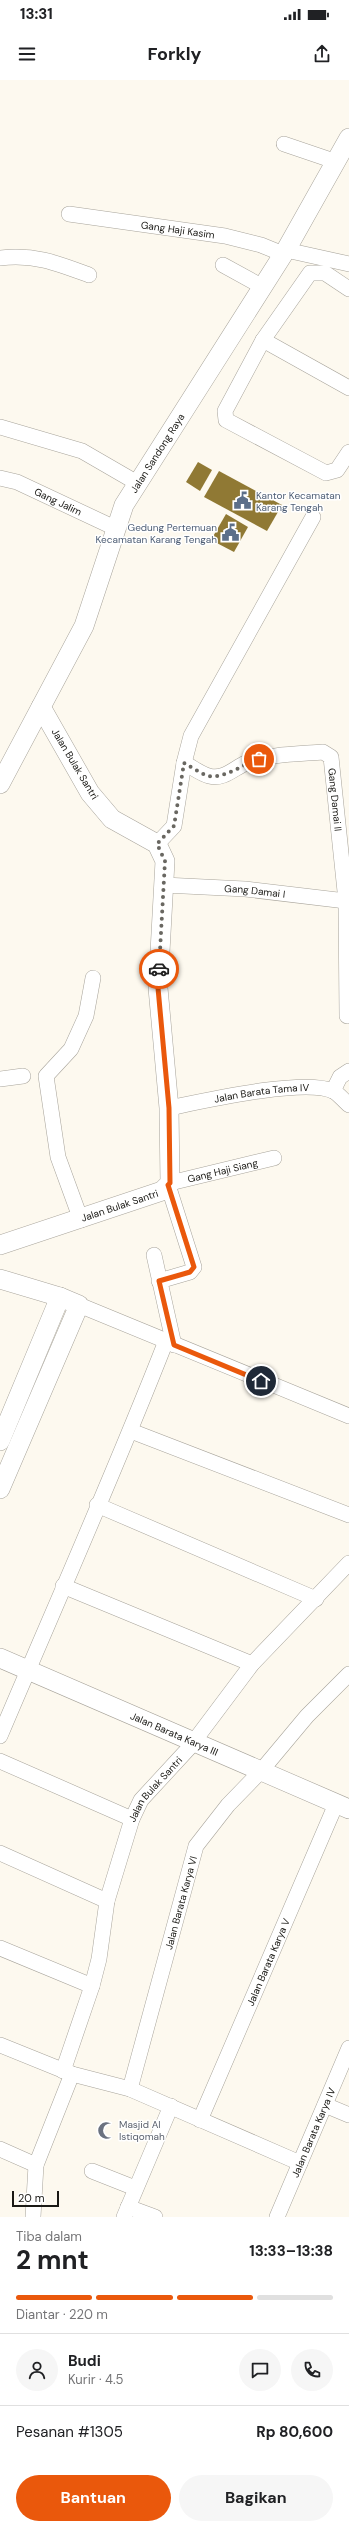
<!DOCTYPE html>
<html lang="id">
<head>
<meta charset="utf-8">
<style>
	body { margin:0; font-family:"DM Sans",sans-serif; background:#f6f6f6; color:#202124; height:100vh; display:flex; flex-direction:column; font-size:15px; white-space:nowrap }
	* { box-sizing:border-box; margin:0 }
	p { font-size:13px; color:#757577 }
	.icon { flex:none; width:22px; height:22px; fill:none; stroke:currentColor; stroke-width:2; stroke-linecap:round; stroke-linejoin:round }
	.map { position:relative; height:2137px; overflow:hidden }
	.drawer { display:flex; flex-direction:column; background:#fff; flex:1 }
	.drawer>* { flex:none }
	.scale { position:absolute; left:12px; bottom:10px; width:47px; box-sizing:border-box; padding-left:4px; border:2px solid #1a1915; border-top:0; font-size:11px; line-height:14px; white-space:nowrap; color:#1a1915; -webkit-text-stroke:3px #fff; paint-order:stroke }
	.pin { position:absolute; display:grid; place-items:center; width:34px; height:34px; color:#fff; margin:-17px; border:2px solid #fff; border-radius:50%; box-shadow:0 1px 4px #0007 }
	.courier { position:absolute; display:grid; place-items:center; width:40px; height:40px; margin:-20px; border:3px solid #ea580c; border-radius:50%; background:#fff; color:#222; box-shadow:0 1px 5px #0007 }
	.head em { font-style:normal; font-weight:700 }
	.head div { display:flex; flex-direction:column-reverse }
	.head { display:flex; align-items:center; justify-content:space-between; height:68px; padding:0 16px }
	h1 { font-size:26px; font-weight:700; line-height:30px }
	.bar { display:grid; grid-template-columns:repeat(4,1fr); gap:6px 4px; align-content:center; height:48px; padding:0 16px }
	.bar i { height:5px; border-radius:3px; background:#e0e0e0 }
	.bar .on { background:#ea580c }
	.bar p { grid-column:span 4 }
	.line { display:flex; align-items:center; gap:10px; padding:0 16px; border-top:1px solid #e0e0e0 }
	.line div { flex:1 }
	.round { display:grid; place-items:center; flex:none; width:42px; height:42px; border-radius:21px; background:#f6f6f6 }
	.button { display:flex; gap:8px; margin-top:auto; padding:8px 16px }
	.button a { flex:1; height:46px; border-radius:24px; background:#ea580c; color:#fff; font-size:16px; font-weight:700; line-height:46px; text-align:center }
	.button a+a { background:#f6f6f6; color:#202124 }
	.status { display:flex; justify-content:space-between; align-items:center; height:28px; padding:0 20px; background:#fff; direction:ltr }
	.status svg { height:11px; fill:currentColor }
	header { display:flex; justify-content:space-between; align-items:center; height:52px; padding:0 16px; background:#fff; font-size:18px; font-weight:700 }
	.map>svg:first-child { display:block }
</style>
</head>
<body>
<div class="status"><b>13:31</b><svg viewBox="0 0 49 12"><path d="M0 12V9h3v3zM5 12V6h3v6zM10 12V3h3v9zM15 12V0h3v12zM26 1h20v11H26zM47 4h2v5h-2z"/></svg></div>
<header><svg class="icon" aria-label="menu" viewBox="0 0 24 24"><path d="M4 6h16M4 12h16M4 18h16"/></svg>Forkly<svg class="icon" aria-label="share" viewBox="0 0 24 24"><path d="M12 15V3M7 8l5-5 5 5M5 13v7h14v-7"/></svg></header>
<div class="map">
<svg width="349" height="2137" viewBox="0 0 349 2137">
	<rect width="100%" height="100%" fill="#fdf9ef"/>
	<!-- building -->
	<g fill="#907934">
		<path d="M198,382L212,390L200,411L186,402Z"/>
		<path d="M219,391L282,425L267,451L204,417Z"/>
		<path d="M226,434L248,447L234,472L211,460Z"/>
	</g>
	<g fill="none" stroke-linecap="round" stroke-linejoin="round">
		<defs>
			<g id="minor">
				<path d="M284,64L337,82"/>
				<path id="s1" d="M69,134L225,156L261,165L283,174"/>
				<path d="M286,170L349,184"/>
				<path d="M0,178C35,174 57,183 89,195"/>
				<path d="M223,185L263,207"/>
				<path d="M349,209L325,193H310L263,260L225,331L226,340L326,393L337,390L349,372"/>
				<path d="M263,260L349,308"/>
				<path d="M0,347L82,371L139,404"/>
				<path id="s2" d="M0,398L17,402L115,448"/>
				<path id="s3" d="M184,683C192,687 201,694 209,696C224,700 234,688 246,683C268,674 299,674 323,672L331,677L346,821L347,936"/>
				<path d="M157,764L174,746L184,683L191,656L313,437"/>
				<path id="s4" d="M164,805L245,809L346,821"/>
				<path d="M0,999L23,996"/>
				<path d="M333,1011L340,997L349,991"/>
				<path id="s5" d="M169,1028C203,1021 303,998 333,1011C338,1013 344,1021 349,1025"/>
				<path id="s6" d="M170,1103L274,1078"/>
				<path d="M81,1140L58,1077L46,996L71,969L86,936L93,898"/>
				<path d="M154,1175L174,1265"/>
				<path d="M159,1201L190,1192L194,1187L168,1105"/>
				<path d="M79,1225L349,1336"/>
				<path d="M131,1351L349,1435"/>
				<path d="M97,1425L316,1519"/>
				<path d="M63,1506L252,1584"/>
				<path d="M0,1656C56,1524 114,1394 166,1261"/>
				<path d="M0,1681L132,1739"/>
				<path d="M0,1773L107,1821"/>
				<path d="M0,1868L92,1906"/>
				<path d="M0,1965L72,1994L130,2009L300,2083"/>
				<path id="s7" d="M63,1991L92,1906L99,1879L107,1821L132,1739L141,1720L189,1668L252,1584L349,1483"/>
				<path id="s8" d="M130,2009L196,1766L228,1725L261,1691L307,1636L349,1594"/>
				<path d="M325,2025L349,2035"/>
				<path id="s9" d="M200,2040L336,1724"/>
				<path d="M0,2069L36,2085"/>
				<path d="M92,2091L135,2108"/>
				<path d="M128,2127L155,2137"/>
				<path d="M33,2137L36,2085L72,1994"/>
				<path d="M124,2137L171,2026"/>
				<path id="s10" d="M277,2137L349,1968"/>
			</g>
			<g id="tertiary">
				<path id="s11" d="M0,704L84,546L124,425L286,170L349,58"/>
				<path id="s12" d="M0,1165L162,1111L170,1103L169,1028L158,908L165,781L157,764L112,739L90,713L41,627"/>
				<path d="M0,1199L60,1217L79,1225L0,1409"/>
				<path d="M0,1361L60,1217"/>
				<path id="s13" d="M0,1578L349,1729"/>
			</g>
		</defs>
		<!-- minor casing -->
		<use href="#minor" stroke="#a8a49b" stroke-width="16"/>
		<!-- tertiary casing -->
		<use href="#tertiary" stroke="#a8a49b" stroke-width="20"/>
		<!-- minor -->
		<use href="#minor" stroke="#fff" stroke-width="15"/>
		<!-- tertiary -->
		<use href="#tertiary" stroke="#fff" stroke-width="19"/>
	</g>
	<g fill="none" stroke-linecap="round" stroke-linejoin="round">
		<!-- done -->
		<path stroke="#696761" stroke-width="4" stroke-dasharray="0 7.2" d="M159,889L165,781L157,764L174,746L184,683C192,687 201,694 209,696C224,699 245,683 259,679"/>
		<!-- route -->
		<path stroke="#ea580c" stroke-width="5" d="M159,889L158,908L169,1028L170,1103L168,1105L194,1187L190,1192L159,1201L174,1265L261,1301"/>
	</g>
	<!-- icons -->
	<defs>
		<symbol id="civic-bare" viewBox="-9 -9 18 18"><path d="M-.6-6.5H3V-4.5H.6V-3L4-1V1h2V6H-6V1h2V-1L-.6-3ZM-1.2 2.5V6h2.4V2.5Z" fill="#5c6f8a" stroke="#fff" stroke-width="2.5" paint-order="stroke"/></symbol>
		<symbol id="mosque-bare" viewBox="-9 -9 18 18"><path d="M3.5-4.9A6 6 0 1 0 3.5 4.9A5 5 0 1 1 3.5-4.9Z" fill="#6b7280" stroke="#fff" stroke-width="2.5" paint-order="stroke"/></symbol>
	</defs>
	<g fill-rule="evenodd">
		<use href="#civic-bare" x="230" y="408" width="25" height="25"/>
		<use href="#civic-bare" x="218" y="440" width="25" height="25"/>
		<use href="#mosque-bare" x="94" y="2038" width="25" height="25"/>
	</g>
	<g text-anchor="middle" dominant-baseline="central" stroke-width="3" stroke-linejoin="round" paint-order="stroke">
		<!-- street labels -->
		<g font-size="10" fill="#1a1915" stroke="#fff">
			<text stroke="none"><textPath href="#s1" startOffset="110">Gang Haji Kasim</textPath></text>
			<text stroke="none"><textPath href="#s11" startOffset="368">Jalan Sandong Raya</textPath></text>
			<text stroke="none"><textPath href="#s2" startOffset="63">Gang Jalim</textPath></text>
			<text transform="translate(75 684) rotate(59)">Jalan Bulak Santri</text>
			<text stroke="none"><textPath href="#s3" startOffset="199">Gang Damai II</textPath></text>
			<text stroke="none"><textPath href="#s4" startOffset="91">Gang Damai I</textPath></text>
			<text stroke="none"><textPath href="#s5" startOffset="94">Jalan Barata Tama IV</textPath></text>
			<text stroke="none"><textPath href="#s6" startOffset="54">Gang Haji Siang</textPath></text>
			<text stroke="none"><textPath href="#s12" startOffset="126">Jalan Bulak Santri</textPath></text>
			<text stroke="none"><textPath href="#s13" startOffset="190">Jalan Barata Karya III</textPath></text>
			<text stroke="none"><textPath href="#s7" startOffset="300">Jalan Bulak Santri</textPath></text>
			<text stroke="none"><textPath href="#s8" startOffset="193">Jalan Barata Karya VI</textPath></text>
			<text stroke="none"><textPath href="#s9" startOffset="172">Jalan Barata Karya V</textPath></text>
			<text stroke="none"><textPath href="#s10" startOffset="92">Jalan Barata Karya IV</textPath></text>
		</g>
		<!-- service labels -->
		<g font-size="10" fill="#4e5e75" stroke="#fff" text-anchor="start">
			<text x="256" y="415">Kantor Kecamatan<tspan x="256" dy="12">Karang Tengah</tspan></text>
			<text x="217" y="447" text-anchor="end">Gedung Pertemuan<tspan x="217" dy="12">Kecamatan Karang Tengah</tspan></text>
		</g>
		<!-- worship labels -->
		<g font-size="10" fill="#5b616d" stroke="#fff" text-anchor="start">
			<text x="119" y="2044">Masjid Al<tspan x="119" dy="12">Istiqomah</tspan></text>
		</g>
	</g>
</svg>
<div class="scale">20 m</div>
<div class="pin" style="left:259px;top:679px;background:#ea580c"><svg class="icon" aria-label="bag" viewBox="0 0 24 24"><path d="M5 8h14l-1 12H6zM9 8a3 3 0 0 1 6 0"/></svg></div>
<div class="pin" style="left:261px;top:1301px;background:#1f2937"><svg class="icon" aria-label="home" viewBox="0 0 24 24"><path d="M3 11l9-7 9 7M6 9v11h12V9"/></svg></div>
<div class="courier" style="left:159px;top:889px"><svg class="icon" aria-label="car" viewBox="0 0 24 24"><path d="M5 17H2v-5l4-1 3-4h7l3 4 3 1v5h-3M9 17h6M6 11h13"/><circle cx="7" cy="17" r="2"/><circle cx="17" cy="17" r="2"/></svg></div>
</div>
<section class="drawer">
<div class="head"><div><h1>2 mnt</h1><p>Tiba dalam</p></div><em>13:33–13:38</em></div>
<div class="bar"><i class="on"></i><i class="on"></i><i class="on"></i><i></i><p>Diantar · 220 m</p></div>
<div class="line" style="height:72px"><a class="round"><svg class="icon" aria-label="person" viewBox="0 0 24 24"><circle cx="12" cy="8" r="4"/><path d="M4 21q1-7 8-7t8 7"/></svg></a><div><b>Budi</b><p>Kurir · 4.5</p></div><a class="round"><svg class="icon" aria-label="chat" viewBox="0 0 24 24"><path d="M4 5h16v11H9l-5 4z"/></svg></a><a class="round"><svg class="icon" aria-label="phone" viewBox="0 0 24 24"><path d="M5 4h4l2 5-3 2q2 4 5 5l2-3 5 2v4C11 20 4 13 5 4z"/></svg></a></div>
<div class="line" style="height:52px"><div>Pesanan #1305</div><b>Rp 80,600</b></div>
<div class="button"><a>Bantuan</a><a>Bagikan</a></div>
</section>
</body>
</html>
